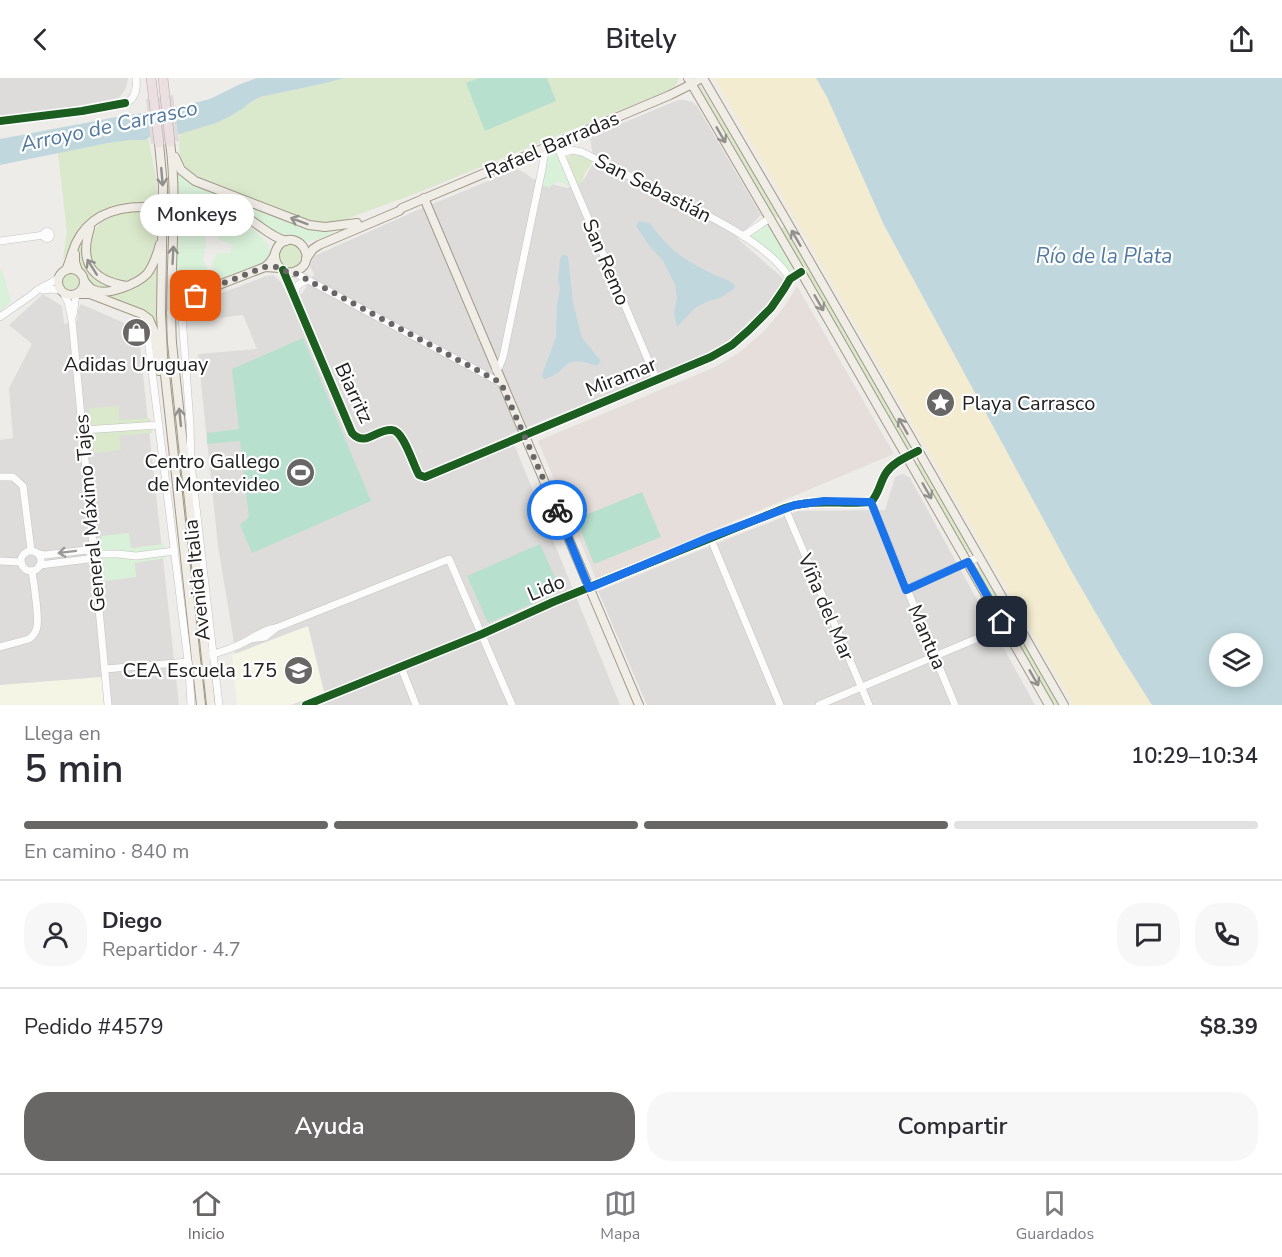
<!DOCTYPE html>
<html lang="es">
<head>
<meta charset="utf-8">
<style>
	body { margin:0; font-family:"Nunito Sans",sans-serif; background:#f7f7f7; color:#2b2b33; height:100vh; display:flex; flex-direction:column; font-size:22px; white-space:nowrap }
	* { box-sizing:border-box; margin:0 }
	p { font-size:20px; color:#7c7c81 }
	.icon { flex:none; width:33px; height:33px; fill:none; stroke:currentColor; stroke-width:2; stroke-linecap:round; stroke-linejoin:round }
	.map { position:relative; height:627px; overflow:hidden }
	.side { display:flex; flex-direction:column; background:#fff; flex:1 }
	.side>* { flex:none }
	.buttons { position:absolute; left:1209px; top:555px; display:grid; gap:12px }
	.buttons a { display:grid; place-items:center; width:54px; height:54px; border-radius:50%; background:#fff; box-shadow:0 3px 15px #0003; font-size:30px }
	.pin { position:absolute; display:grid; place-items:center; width:51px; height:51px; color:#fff; margin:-26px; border-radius:12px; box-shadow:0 3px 9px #0006 }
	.courier { position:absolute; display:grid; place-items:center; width:60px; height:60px; margin:-30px; border:4px solid #1a73e8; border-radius:50%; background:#fff; color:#222; box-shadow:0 2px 8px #0007 }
	.bubble { position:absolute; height:42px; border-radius:21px; background:#fff; box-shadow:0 3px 15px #0003; font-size:20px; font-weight:600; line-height:42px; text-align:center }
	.summary em { font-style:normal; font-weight:600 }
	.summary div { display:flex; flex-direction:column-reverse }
	.summary { display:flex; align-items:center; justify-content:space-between; height:102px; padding:0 24px }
	h1 { font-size:39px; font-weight:600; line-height:45px }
	.bar { display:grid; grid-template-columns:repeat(4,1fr); gap:9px 6px; align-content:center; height:72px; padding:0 24px }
	.bar i { height:8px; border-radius:4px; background:#e1e1e2 }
	.bar .selected { background:#686766 }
	.bar p { grid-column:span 4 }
	.line { display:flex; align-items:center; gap:15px; padding:0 24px; border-top:2px solid #e1e1e2 }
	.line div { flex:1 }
	.round { display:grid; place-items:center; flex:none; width:63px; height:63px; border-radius:24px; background:#f7f7f7 }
	.cta { display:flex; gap:12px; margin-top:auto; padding:12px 24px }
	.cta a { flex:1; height:69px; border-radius:24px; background:#686766; color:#fff; font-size:24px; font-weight:600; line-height:69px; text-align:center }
	.cta a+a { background:#f7f7f7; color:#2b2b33 }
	header { display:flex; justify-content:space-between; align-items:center; height:78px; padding:0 24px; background:#fff; font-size:27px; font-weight:600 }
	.menu { display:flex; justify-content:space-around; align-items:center; height:84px; border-top:2px solid #e1e1e2; background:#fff; font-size:16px; color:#7c7c81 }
	.menu a { display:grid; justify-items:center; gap:3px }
	.menu .selected { color:#686766 }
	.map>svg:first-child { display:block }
</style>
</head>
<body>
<header><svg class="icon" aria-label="back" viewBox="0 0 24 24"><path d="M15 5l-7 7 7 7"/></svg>Bitely<svg class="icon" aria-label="share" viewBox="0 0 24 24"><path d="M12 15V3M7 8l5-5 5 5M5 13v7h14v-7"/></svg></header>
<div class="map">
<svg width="1282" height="627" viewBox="0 0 1282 627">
	<rect width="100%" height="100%" fill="#edece9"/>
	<!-- residential -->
	<g fill="#dddcda">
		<path d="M0,0H128L126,10L119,20L0,43Z"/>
		<path d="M678,22H685L692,24L697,28L761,137L737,160L785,202L759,237L733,260L706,277L510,356L620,627H240L233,558L218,468L198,276L257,271L243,237L219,240L209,220L266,198L273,197L281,204L288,218L302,216L314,196L310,188L314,178L420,131L517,91L525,95L533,101L567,110L583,103L594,84L590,59Z"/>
		<path d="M43,216L62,228L64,246L77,243L78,232L81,226L138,251L179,627H0V362L13,360L9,310L32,266L9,247Z"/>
		<path d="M903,396L910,400L1035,627H647L598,513L798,433L885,432L895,399Z"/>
	</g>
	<!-- education -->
	<g fill="#f5f5e6">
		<path d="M308,548L324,614L291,627H237L232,577Z"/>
		<path d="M102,599L104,627H0V607Z"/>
	</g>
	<!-- military -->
	<path fill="#e6deda" d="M797,208L894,376L596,501L538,363L715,289L740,274L765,252L785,228Z"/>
	<!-- grass -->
	<g fill="#dae8cb">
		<path d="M344,0H679L676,7L667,13L417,115L341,143L327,145L311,143L198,100C181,90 177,75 180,56L183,54C198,50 214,47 228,39C240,34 248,25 260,19L326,5Z"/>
		<path d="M700,7L722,43L734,60L779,138L778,140H774L699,9Z"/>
		<path d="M148,60L156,99L158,124C115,125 102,125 75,161C70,167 69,175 63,181L67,154L58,75C81,69 105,65 129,62C136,61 141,63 148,60Z"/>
		<path d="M576,75L593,83C590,91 583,93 583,103L577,107L567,80L570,76Z"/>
		<path d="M142,133L143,135H158C157,161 159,190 131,202C128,203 126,205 122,205C114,205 103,197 96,194C93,189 88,181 88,176C87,172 90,165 91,162C96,138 122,135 142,133Z"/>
		<path d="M169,136H171L168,211L209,627H204L168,287L166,224Z"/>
		<path d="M784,148L786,149L911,369L909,371L906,370L781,151Z"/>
		<path d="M84,160V180L114,208L100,212C97,210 91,207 88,204C85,202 85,199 83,196C75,181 75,175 84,160Z"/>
		<circle cx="290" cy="178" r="12"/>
		<path d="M158,181L159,274L151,242L85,213L86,210L90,213L131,208Z"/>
		<circle cx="71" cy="204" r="11"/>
		<path d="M119,328V342L150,340L152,355L119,358L121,372L94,375L89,330Z"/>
		<path d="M919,384H921L971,471L969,475H967L917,388Z"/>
		<path d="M977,489L981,490L1008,537L1006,540H1003L976,493Z"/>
		<path d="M1015,554H1018L1060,627H1053L1014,559Z"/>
	</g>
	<!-- sand -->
	<path fill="#f3ecd1" d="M714,0H816L827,19L884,147L1072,494L1119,575L1152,627H1073L883,295L884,294L882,290L881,291Z"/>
	<!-- park -->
	<g fill="#d9f0d9">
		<path d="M552,71L556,72L571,107L567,108C561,102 554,103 550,110L542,107L550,74Z"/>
		<path d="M176,88L180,93L308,149L339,151L322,160L311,163H305L296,160L282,159L257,145L194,125H180L179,119L177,116Z"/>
		<path d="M195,134C202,134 211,134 218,136C236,139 271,158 271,177L264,185L222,202C211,197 209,183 218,175H230L232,166C221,164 216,161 214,150L204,153L206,168L203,181L212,200L211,204L198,212H187L177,197L178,136Z"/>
		<path d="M767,146H769L794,191L795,193L793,196L750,160V157Z"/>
		<path d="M2,191L11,224L0,233V192Z"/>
		<path d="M129,455L131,470L164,466L166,480L135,485L136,499L105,503L101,458Z"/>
	</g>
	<!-- pitch -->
	<g fill="#b8e0cf">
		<path d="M479,0H547L556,23L485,53L466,5Z"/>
		<path d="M303,260L371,423L252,475L240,447L249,439L240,363L207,366V355L239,351L232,291Z"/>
		<path d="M642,414L661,459L594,486L576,441Z"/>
		<path d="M540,466L561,513L488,545L467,498Z"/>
	</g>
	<!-- water -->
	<g fill="#c0d8dd" fill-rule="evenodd">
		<path d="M257,0H344L326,5L260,19L251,24L242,31L229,39L216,45L180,56L150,59L145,62H130L108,65L0,87V61L122,38L170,31L210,21L238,7Z"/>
		<path d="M816,0H1282V627H1152L1119,575L1072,494L884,147L827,19ZM1220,566H1252V598H1220Z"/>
		<path d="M639,143L650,145C672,177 694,188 729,203L735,207L734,211L720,220L706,224L695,230L677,249L674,235L677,220L675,206L663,183L648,166L636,148Z"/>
		<path d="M563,177L568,178L573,225L582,260L601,283L597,288C559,274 571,294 544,301L542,297L556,259L557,227L560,210L558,202L560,181Z"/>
	</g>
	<!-- pier -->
	<path fill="#dddcdb" d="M173,17L179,63L151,66L146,21Z"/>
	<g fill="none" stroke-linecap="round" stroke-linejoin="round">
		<defs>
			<g id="minor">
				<path d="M0,43C34,38 69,35 103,29C110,28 120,28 126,25C136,20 137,9 136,0"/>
				<path d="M556,65L657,303"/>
				<path d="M561,75L572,72L582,74C611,89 640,103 669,118C705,136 769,165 790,201"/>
				<circle cx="47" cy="157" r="3.5"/>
				<path d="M743,158L770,140"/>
				<path d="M0,163L44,157"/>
				<path d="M283,192L352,355C366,370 377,350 392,352C404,353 413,387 419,397L425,399L711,279L732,267L749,252L771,230L784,211L790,201L801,194"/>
				<path d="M293,194L501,305"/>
				<path d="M43,212L51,211L60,212"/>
				<path d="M64,216L68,224L72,242L108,627"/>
				<path d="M296,220V209L301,205L307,202"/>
				<path d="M182,222V239L190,345L191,386L219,627"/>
				<path d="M73,237L76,216"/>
				<path d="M0,239L33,216C39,208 51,207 58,200"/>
				<path d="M148,261L189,591L191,627"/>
				<path d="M496,292L499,289L503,279L542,91L544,79L543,70"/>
				<path d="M83,352L159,347"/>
				<path d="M0,399H13L23,408L31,472"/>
				<path d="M871,424L955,627"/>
				<path d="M785,430L869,627"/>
				<path d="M710,459L780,627"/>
				<circle cx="31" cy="483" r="10"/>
				<path d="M39,476L45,477L86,472L94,476H118L136,478L174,473"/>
				<path d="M0,483L21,484"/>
				<path d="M40,487L88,481L94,476"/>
				<path d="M906,511L979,479"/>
				<path d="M251,561L265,559L276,550"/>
				<path d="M0,569L29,561C33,558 36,554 37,549C39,536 34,507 32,493"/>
				<path d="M206,578C219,575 239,568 250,561C261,555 264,552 276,550L449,481L512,627"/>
				<path d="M401,589L416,627"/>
				<path d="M105,591L188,584"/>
				<path d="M306,627L482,556L553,524L785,430C815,420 840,427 871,424C879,416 880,404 886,395C893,384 907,379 918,373"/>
				<path d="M819,627L1016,544"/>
			</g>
			<g id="major">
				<path d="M688,0L801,194L1049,627"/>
				<path d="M703,0L786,142L1064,627"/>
				<path d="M170,64C179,131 168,198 172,265L211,627"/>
				<path d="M159,65L163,108L161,236L163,278L201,627"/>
				<path d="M175,79L181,92L195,103L309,147L325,149L357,145"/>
				<path d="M424,120C495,290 568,458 639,627"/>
				<path d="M188,129C209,129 230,130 249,141C262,149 271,159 286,163"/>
				<path d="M90,150C79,184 91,202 126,208"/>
				<path d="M75,176V184L78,193"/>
				<path d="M306,181L313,171L319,167L399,133L402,130L670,17L692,6L701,0"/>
				<path d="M265,189C269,186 272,182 274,178C276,173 276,169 281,165C299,152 318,182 298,192C293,195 288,195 284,193C277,189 275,184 275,177"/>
				<circle cx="71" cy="204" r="13"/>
				<path d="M66,192C70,183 72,174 76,165C89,138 115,129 143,129"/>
				<path d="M172,197L182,211L198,215"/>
				<path d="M84,203C87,206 90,211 94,212C108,218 137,206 147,196C154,187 157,177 160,166"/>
				<path d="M77,216H90L142,236L149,241L154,253L159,293"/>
				<path d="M171,235L178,224L196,218L198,215L265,189L280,190"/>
			</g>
			<g id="highway">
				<path d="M151,0L159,65"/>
				<path d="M163,0L170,64"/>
			</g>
		</defs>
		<!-- minor casing -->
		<use href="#minor" stroke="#c3c3c1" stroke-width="8"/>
		<!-- major casing -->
		<use href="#major" stroke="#a19988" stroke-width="10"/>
		<!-- highway casing -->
		<use href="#highway" stroke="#c0a3ab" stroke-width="10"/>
		<!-- minor -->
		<use href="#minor" stroke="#fcfcfc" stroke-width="7"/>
		<!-- major -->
		<use href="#major" stroke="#f0ece6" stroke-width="8"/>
		<!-- highway -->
		<use href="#highway" stroke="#eae0e2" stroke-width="9"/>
		<defs>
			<path id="major-bridge" d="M143,129H188"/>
		</defs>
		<!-- major-bridge casing -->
		<use href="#major-bridge" stroke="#a19988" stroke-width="10" stroke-linecap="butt"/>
		<!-- major-bridge -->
		<use href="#major-bridge" stroke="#f0ece6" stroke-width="8"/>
		<defs>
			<g id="cycleway">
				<path d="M0,43L82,33L125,25"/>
				<path d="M283,192L352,355C366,370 377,350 392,352C404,353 413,387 419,397L425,399L711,279L732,267L749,252L771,230L784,211L790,201L801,194"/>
				<path d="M306,627L482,556L553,524L785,430C815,420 840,427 871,424C879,416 880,404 886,395C893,384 907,379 918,373"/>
			</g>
		</defs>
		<!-- cycleway casing -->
		<use href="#cycleway" stroke="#fff" stroke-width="11"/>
		<!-- cycleway -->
		<use href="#cycleway" stroke="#1b5e20" stroke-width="8"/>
	</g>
	<!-- one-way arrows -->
	<defs><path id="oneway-shaft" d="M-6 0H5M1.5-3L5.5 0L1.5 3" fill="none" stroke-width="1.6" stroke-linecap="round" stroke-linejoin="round" transform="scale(1.5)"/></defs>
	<g stroke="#92908d">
		<use href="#oneway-shaft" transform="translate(721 57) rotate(60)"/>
		<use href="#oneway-shaft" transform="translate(162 99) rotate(85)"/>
		<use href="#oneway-shaft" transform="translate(299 143) rotate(-159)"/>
		<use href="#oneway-shaft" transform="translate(796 160) rotate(-120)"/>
		<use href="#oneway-shaft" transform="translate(173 177) rotate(-87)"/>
		<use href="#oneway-shaft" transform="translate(92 189) rotate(-122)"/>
		<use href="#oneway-shaft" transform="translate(819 225) rotate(60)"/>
		<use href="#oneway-shaft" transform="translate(180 339) rotate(-96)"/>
		<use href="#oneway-shaft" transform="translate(903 348) rotate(-120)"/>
		<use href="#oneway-shaft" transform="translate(927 413) rotate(60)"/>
		<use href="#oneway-shaft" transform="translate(1034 600) rotate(60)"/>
	</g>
	<use stroke="#999" href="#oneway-shaft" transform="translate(67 474) rotate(173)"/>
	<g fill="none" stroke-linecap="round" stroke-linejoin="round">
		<!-- done -->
		<path stroke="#686766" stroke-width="6" stroke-dasharray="0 10.8" d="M196,218L198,215L265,189H276L288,194H293L315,206L319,207L501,305L557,432"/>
		<!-- route -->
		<path stroke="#1a73e8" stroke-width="8" d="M557,432L589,510L710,459L795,427L824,423L871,424L906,512L968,484L1002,544"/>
	</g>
	<!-- icons -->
	<defs>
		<symbol id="shop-disc" viewBox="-11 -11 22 22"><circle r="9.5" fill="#686766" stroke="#fff"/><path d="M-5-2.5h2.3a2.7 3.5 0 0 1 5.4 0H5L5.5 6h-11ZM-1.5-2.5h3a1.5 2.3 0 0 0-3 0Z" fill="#fff"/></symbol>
		<symbol id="sight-disc" viewBox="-11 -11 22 22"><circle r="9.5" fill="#686766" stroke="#fff"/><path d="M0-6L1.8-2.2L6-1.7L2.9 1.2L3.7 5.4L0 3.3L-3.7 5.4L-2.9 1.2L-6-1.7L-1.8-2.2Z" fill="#fff"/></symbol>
		<symbol id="stadium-disc" viewBox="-11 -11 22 22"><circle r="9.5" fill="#686766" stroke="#fff"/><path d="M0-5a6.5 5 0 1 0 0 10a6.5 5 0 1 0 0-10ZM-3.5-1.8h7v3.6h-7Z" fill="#fff"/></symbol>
		<symbol id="school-disc" viewBox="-11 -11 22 22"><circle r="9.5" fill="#686766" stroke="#fff"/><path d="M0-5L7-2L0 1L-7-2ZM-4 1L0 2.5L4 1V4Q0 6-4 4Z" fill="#fff"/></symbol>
	</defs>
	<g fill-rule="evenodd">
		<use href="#shop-disc" x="120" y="238" width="33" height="33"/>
		<use href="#sight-disc" x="924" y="308" width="33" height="33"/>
		<use href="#stadium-disc" x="284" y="378" width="33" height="33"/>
		<use href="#school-disc" x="282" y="576" width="33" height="33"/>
	</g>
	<g text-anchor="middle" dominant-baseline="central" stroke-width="4.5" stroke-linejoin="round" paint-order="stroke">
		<!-- street labels -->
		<g font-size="20" fill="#202020" stroke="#fff">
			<text transform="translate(552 67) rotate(-23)">Rafael Barradas</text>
			<text transform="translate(653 110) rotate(27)">San Sebastián</text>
			<text transform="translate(606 184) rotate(67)">San Remo</text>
			<text transform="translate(621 299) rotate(-22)">Miramar</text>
			<text transform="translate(354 315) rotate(65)">Biarritz</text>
			<text transform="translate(90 435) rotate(-95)">General Máximo Tajes</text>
			<text transform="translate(197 502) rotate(-96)">Avenida Italia</text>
			<text transform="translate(546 510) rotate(-23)">Lido</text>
			<text transform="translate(826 529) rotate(67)">Viña del Mar</text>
			<text transform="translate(927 559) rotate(67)">Mantua</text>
		</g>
		<!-- poi labels -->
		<g font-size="20" fill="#202020" stroke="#fff" text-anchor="end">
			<text x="136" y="286" text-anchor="middle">Adidas Uruguay</text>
			<text x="962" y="325" text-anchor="start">Playa Carrasco</text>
			<text x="280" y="383">Centro Gallego<tspan x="280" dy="23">de Montevideo</tspan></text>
			<text x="277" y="592">CEA Escuela 175</text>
		</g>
		<!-- water labels -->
		<g font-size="21" font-style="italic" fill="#52799f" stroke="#fff">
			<text transform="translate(109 48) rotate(-12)">Arroyo de Carrasco</text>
			<text x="1104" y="178">Río de la Plata</text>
		</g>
	</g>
</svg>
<div class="buttons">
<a><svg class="icon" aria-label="layers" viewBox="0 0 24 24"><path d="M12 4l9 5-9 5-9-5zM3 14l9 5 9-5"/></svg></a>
</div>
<div class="pin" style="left:196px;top:218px;background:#ea580c"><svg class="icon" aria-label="bag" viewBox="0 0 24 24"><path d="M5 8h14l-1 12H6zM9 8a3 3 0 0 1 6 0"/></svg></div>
<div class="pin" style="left:1002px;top:544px;background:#1f2937"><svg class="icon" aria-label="home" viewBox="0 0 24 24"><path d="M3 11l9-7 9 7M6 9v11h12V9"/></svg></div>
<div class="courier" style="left:557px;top:432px"><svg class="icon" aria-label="bike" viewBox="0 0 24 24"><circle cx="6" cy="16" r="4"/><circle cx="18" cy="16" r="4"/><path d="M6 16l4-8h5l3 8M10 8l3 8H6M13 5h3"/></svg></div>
<div class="bubble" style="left:140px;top:116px;width:114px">Monkeys</div>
</div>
<section class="side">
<div class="summary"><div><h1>5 min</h1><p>Llega en</p></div><em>10:29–10:34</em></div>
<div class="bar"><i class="selected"></i><i class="selected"></i><i class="selected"></i><i></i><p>En camino · 840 m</p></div>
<div class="line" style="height:108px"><a class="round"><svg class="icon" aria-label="person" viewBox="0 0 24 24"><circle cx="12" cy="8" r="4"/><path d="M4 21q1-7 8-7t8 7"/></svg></a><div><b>Diego</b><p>Repartidor · 4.7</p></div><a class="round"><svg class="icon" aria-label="chat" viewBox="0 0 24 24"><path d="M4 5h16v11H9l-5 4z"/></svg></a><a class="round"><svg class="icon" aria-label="phone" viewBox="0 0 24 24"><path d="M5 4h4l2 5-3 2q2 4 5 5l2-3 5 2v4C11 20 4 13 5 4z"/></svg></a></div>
<div class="line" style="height:78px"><div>Pedido #4579</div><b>$8.39</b></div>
<div class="cta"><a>Ayuda</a><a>Compartir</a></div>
</section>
<nav class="menu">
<a class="selected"><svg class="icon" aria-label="home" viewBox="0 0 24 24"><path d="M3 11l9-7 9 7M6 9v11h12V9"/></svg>Inicio</a>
<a><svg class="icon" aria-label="map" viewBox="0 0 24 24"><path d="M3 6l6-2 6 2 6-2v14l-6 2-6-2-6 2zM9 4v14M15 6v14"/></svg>Mapa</a>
<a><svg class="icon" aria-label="saved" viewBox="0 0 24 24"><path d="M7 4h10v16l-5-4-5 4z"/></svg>Guardados</a>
</nav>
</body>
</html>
